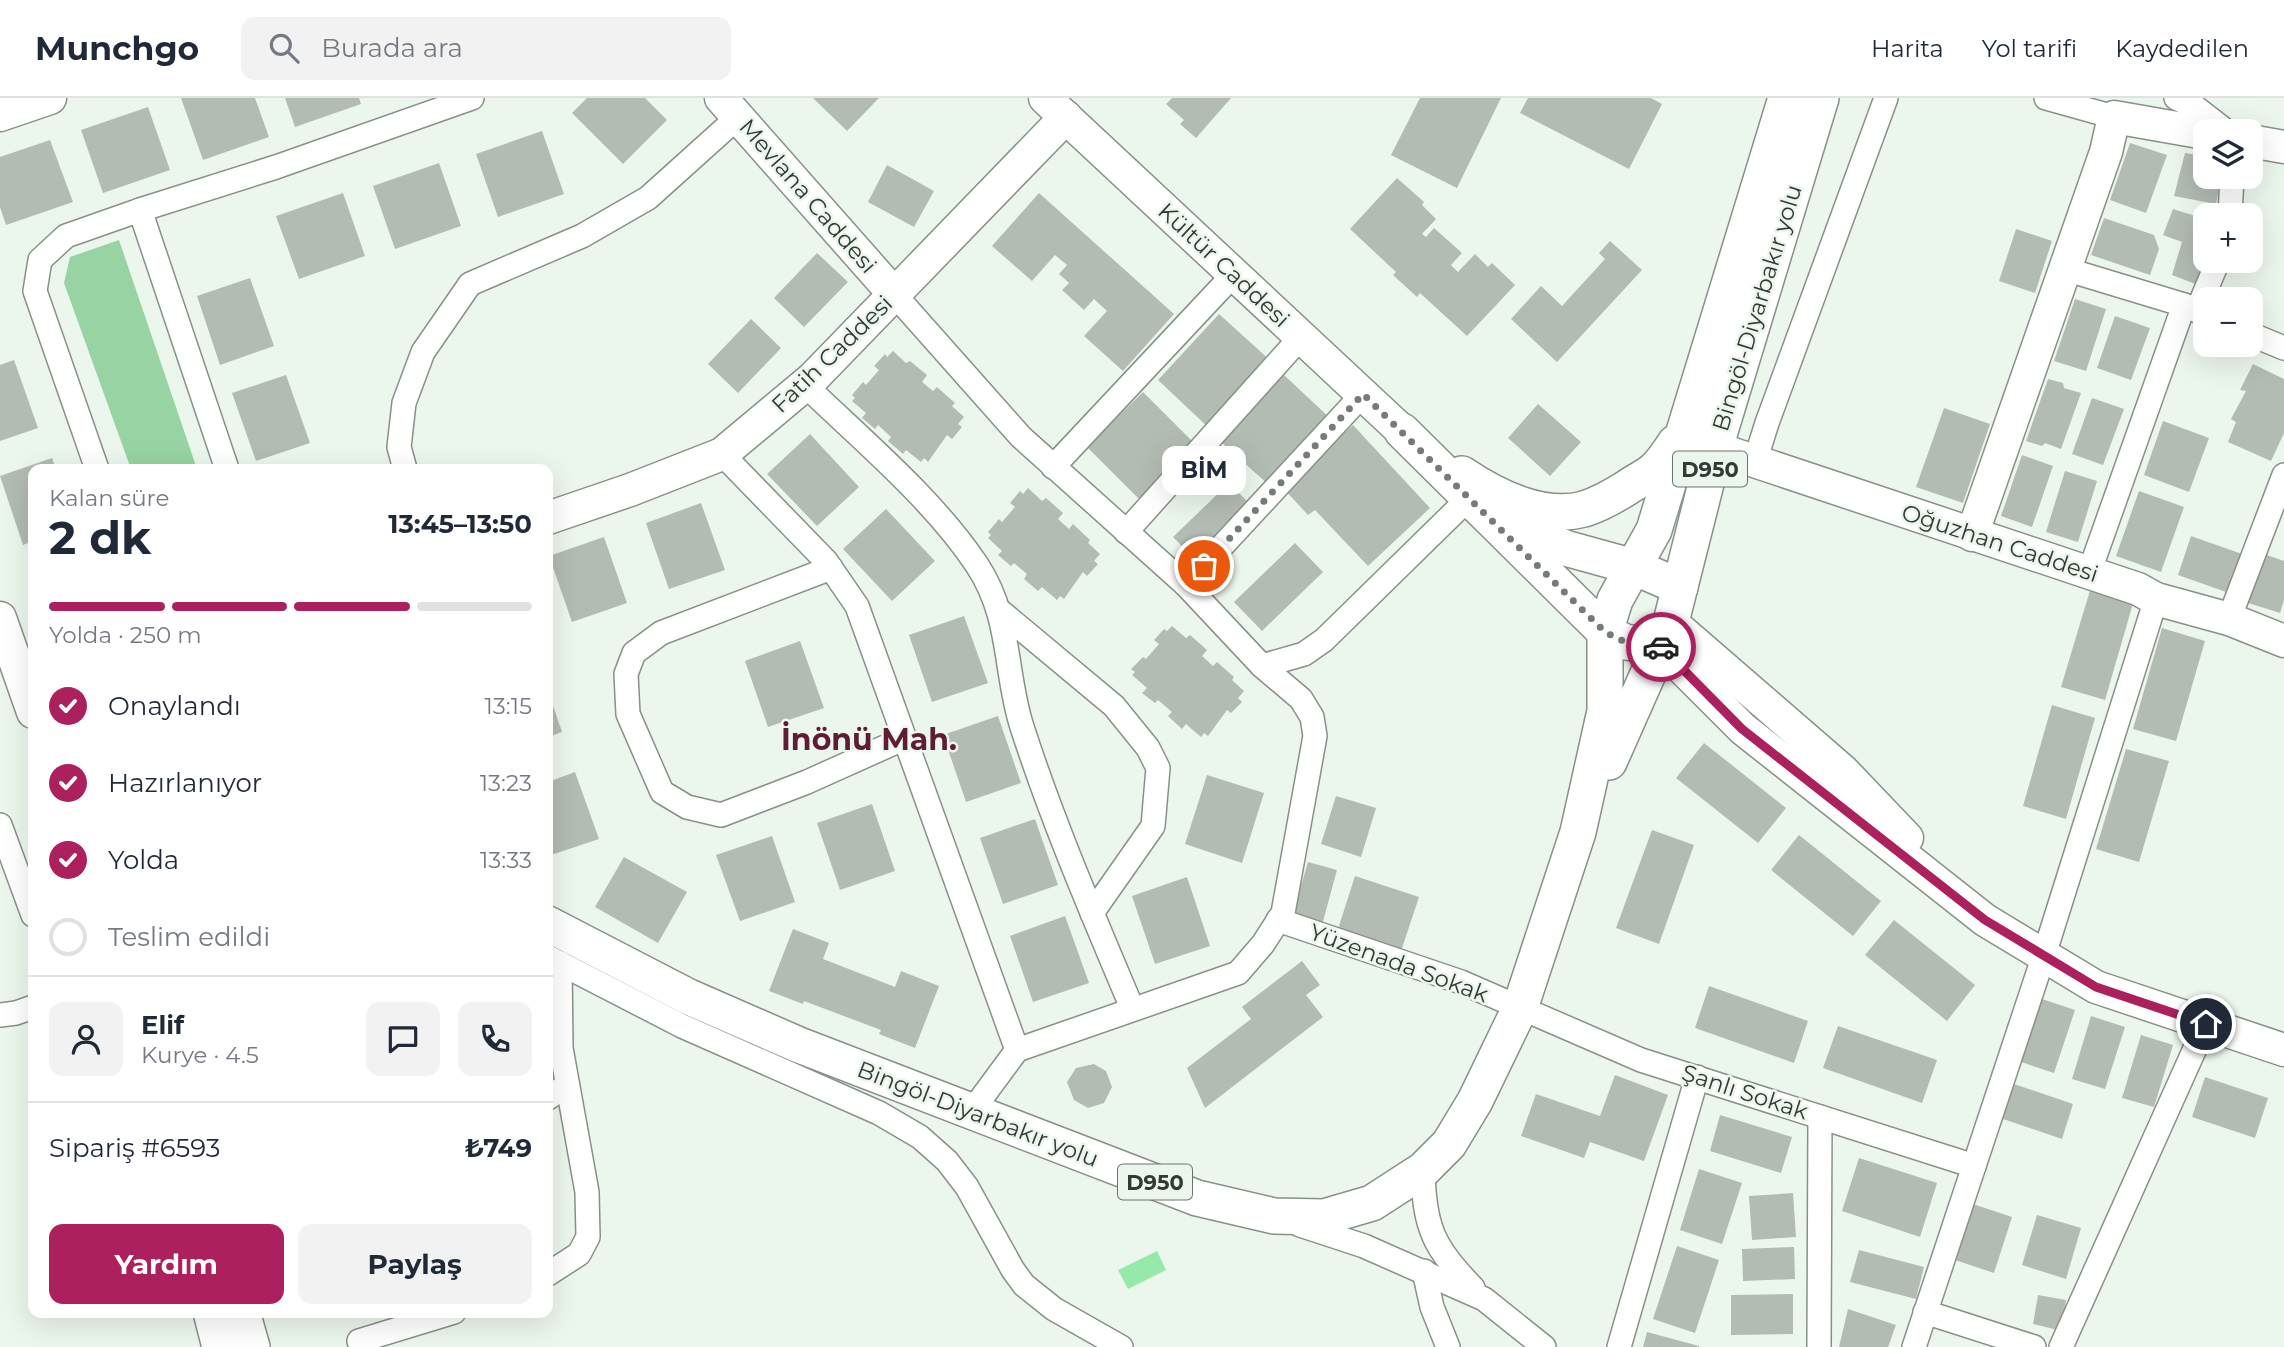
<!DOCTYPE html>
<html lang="tr">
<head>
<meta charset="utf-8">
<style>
	body { margin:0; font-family:Montserrat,sans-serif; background:#f2f2f3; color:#1f2937; height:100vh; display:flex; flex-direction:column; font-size:26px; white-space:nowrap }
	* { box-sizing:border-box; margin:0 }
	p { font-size:23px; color:#747a83 }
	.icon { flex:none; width:38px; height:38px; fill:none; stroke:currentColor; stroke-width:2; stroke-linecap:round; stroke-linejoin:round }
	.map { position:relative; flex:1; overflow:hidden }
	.details { position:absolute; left:28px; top:366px; width:525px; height:854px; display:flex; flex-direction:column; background:#fff; border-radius:14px; box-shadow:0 7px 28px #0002 }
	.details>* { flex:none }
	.buttons { position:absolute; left:2193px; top:21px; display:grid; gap:14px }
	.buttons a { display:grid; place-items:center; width:70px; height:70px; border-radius:14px; background:#fff; box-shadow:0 7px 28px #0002; font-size:35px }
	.pin { position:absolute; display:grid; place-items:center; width:60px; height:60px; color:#fff; margin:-30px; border:4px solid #fff; border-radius:50%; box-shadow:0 2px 7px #0007 }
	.courier { position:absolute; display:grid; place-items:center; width:70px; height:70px; margin:-35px; border:5px solid #ac205e; border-radius:50%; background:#fff; color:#222; box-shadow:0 2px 9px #0007 }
	.bubble { position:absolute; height:49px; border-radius:14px; background:#fff; box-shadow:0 7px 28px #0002; font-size:23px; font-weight:700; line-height:49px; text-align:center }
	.summary em { font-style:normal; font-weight:700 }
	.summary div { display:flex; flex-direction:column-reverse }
	.summary { display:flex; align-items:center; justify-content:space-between; height:119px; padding:0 21px }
	h1 { font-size:46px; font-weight:700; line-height:52px }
	.bar { display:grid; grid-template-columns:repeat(4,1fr); gap:10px 7px; align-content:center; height:84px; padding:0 21px }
	.bar i { height:9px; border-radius:5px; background:#e0e1e3 }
	.bar .current { background:#ac205e }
	.bar p { grid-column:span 4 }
	.line { display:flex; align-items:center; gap:18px; padding:0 21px; border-top:2px solid #e0e1e3 }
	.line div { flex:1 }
	.round { display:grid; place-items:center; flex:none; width:74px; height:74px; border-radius:14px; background:#f2f2f3 }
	ol { padding:0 21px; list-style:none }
	li { display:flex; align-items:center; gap:21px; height:77px }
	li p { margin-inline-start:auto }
	li .icon { padding:7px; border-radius:50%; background:#ac205e; color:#fff; stroke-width:4 }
	li:last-child { color:#747a83 }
	li i { width:38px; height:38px; border:4px solid #e0e1e3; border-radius:50% }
	.primary-button { display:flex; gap:14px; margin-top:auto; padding:14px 21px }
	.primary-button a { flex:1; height:80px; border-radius:14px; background:#ac205e; color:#fff; font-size:28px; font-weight:700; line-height:80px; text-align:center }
	.primary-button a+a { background:#f2f2f3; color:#1f2937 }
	header { display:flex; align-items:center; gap:42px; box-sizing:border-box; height:98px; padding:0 35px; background:#fff; border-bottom:2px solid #e0e1e3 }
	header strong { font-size:33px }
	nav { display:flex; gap:38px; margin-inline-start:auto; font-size:24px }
	.search { width:490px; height:63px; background:#f2f2f3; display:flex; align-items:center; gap:18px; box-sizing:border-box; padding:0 24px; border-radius:14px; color:#747a83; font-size:26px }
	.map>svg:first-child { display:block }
</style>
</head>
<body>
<header>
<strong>Munchgo</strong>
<div class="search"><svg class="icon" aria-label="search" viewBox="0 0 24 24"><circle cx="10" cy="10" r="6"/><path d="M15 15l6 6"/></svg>Burada ara</div>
<nav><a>Harita</a><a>Yol tarifi</a><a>Kaydedilen</a></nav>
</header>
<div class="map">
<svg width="2284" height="1249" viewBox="0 0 2284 1249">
	<rect width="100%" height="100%" fill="#ebf7ed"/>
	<!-- green -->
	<path fill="#97d3a3" d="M119,142L197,371H131L64,185L70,159Z"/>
	<!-- water -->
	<path fill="#95eaa9" d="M1157,1153L1166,1172L1128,1191L1118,1172Z"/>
	<!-- building -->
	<g fill="#b2bcb3">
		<path d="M181,0H255L269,39L203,62Z"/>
		<path d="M285,0H359L361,6L295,29Z"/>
		<path d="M587,0H645L667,22L623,66L572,15Z"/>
		<path d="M813,0H879L847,33Z"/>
		<path d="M1172,0H1231L1196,40L1180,26L1184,22L1166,6Z"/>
		<path d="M1420,0H1501L1457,90L1391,57Z"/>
		<path d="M1528,0H1651L1662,6L1629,71L1520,15Z"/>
		<path d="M148,9L170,72L103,95L81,32Z"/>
		<path d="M542,33L564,96L498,119L476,56Z"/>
		<path d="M50,42L73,104L6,127L0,109V59Z"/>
		<path d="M2130,45L2167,57L2146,115L2110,102Z"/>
		<path d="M2185,55L2205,58V79H2221L2216,106L2174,98Z"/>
		<path d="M439,65L461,128L395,151L373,88Z"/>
		<path d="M887,67L934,93L914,129L868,104Z"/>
		<path d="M1397,80L1424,104L1422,107L1436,121L1422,136L1426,139L1434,130L1462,155L1451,167L1458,174L1475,156L1488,169L1492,165L1515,187L1467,238L1420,195L1417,199L1393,177L1396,174L1350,131Z"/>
		<path d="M343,95L365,158L299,181L276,118Z"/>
		<path d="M1039,95L1174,216L1123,273L1084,238L1107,213L1094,201L1084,212L1062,192L1069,185L1059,176L1067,167L1055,157L1032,183L992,148Z"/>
		<path d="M2173,111L2205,121L2206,163L2198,187L2172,177L2182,144L2163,137Z"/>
		<path d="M2104,120L2154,137L2159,151L2150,177L2091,157Z"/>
		<path d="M2016,131L2052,143L2035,195L1999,183Z"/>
		<path d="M1610,143L1642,172L1557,264L1511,221L1541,188L1562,208L1605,161L1599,155Z"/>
		<path d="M817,155L848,184L804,229L774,200Z"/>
		<path d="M250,180L274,248L220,267L197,198Z"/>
		<path d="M2075,201L2106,211L2086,273L2054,263Z"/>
		<path d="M1219,216L1273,265L1210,331L1158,282Z"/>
		<path d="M2115,218L2150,230L2131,282L2097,270Z"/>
		<path d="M751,221L781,250L738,295L708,266Z"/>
		<path d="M893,253L906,265L910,263L927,277L922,284L933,293L937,289L955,305L952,308L964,319L958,326L962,329L952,341L947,337L928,364L924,360L921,364L906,352L903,356L888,343L891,339L878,327L875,331L862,320L866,315L852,303L855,300L852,297L863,284L866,287L879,272L874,268L885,256L887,259Z"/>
		<path d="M14,262L38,330L0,343V267Z"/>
		<path d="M2253,266L2284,281V335L2271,363L2228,344L2236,324L2231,321L2246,293L2240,292Z"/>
		<path d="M286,277L310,345L256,363L232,295Z"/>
		<path d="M1284,277L1332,322L1270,388L1221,344Z"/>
		<path d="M2048,281L2063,285L2064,290L2081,295L2061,351L2045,345L2042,348L2026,343Z"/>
		<path d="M1143,294L1198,349L1142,404L1087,349Z"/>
		<path d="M2092,300L2124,311L2103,367L2072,356Z"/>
		<path d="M1538,306L1581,344L1550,378L1508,340Z"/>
		<path d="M1944,310L1990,326L1963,405L1916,389Z"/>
		<path d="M2163,323L2209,340L2189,394L2144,377Z"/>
		<path d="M1353,327L1430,410L1368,468L1315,412L1308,417L1284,391Z"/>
		<path d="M810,336L859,389L817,428L767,376Z"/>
		<path d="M2022,357L2053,368L2032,429L2001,418Z"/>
		<path d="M52,360L56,371H33V443L23,447L0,378Z"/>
		<path d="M2065,373L2097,383L2078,444L2046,434Z"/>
		<path d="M1229,385L1255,411L1199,466L1173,439Z"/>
		<path d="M1028,390L1042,403L1046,400L1063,415L1058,421L1069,431L1073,426L1090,442L1088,445L1100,456L1094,463L1098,466L1087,478L1083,474L1064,501L1060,498L1057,502L1042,489L1038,493L1024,481L1027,476L1014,465L1011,468L998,457L1002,453L988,440L991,437L988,434L999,421L1002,424L1015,409L1010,405L1020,393L1023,396Z"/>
		<path d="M2139,393L2184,409L2161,474L2116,458Z"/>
		<path d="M701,405L725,472L669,491L646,425Z"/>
		<path d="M886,411L935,463L892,503L843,451Z"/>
		<path d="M2191,438L2242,456L2229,495L2178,477Z"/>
		<path d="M604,439L627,505L572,524L549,458Z"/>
		<path d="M1295,445L1323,474L1262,533L1234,504Z"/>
		<path d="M2261,455L2284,463V502L2280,515L2245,504Z"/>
		<path d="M2091,489L2134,502L2105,602L2061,589Z"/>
		<path d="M964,518L988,585L932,604L909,537Z"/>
		<path d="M1172,528L1186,540L1190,537L1207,552L1202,558L1213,568L1217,564L1234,579L1232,582L1244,593L1238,600L1242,604L1231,615L1227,612L1208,638L1204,635L1201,639L1186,626L1182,631L1168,618L1172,614L1158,602L1155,605L1142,595L1147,590L1132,577L1135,574L1131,571L1143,559L1146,561L1159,546L1154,542L1164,531L1167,533Z"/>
		<path d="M2162,530L2205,543L2176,643L2133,631Z"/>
		<path d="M800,543L824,610L768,629L745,563Z"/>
		<path d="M548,593L562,634L548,639Z"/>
		<path d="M2052,607L2095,620L2066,721L2023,708Z"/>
		<path d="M998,618L1021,685L966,704L943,637Z"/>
		<path d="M1704,645L1786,710L1758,745L1676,680Z"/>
		<path d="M2126,651L2169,663L2139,764L2096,751Z"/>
		<path d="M575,674L599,741L548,758V684Z"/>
		<path d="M1207,677L1264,695L1242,765L1185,746Z"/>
		<path d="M1336,698L1376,710L1361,759L1321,746Z"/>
		<path d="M872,706L895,773L840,792L817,725Z"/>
		<path d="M1035,721L1058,787L1003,806L980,740Z"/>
		<path d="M1652,732L1694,747L1659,846L1616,830Z"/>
		<path d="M1799,737L1881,803L1853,838L1771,772Z"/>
		<path d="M772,738L795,804L740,823L716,757Z"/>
		<path d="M624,759L687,794L658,845L595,809Z"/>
		<path d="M1308,764L1337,772L1322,827L1292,819Z"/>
		<path d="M1355,778L1419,799L1401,853L1338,831Z"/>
		<path d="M1187,779L1210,848L1155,866L1132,798Z"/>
		<path d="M1065,818L1089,885L1033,904L1010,838Z"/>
		<path d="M1894,822L1975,887L1947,923L1865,857Z"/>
		<path d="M793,831L829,845L823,861L895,889L901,873L939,888L915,950L879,936L881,932L804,903L803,906L769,893Z"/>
		<path d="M1302,863L1320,887L1306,897L1323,919L1205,1010L1187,970L1251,921L1242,909Z"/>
		<path d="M1709,888L1808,923L1794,965L1695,930Z"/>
		<path d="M2042,901L2075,912L2054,975L2021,964Z"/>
		<path d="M2091,918L2125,929L2105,991L2072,981Z"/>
		<path d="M1838,928L1937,962L1922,1005L1823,970Z"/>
		<path d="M2141,937L2173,947L2154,1009L2122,1000Z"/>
		<path d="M1094,966L1106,973L1112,989L1104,1005L1088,1010L1074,1002L1067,984L1076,970Z"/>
		<path d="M1615,977L1668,997L1644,1063L1590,1044L1584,1060L1521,1038L1536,996L1600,1018Z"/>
		<path d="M2205,979L2268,1000L2255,1040L2192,1019Z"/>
		<path d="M2014,986L2073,1006L2062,1041L2003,1021Z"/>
		<path d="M1720,1017L1792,1039L1781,1075L1710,1053Z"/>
		<path d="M1859,1060L1937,1085L1920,1139L1842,1113Z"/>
		<path d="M1699,1071L1742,1085L1722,1146L1680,1132Z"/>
		<path d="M1793,1095L1796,1139L1752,1142L1749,1098Z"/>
		<path d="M1973,1106L2012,1119L1994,1175L1955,1162Z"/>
		<path d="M2037,1117L2081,1130L2066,1181L2022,1167Z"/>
		<path d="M1677,1148L1719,1162L1695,1235L1653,1221Z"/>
		<path d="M1794,1149L1795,1181L1743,1183L1742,1151Z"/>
		<path d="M1859,1152L1924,1169L1916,1201L1850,1184Z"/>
		<path d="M1793,1196V1236L1731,1237V1197Z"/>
		<path d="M2038,1197L2066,1202L2062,1233L2033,1226Z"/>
		<path d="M1848,1211L1896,1227L1888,1249H1839Z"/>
		<path d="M1647,1234L1699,1248V1249H1643Z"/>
	</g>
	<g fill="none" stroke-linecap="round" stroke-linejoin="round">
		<defs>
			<g id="street">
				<path d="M2046,0L2114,19"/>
				<path d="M2176,0L2195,9L2226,33"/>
				<path d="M140,112L227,371"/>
				<path d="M2230,117L2232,79"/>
				<path d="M2065,171L2184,207L2205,216"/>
				<path d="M894,196L1021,339L1186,487L1262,568L1301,601L1312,619L1315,638L1283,815L1263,846L1238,875L1017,952L972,1013"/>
				<path d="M2197,213L2218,163"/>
				<path d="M2250,236L2284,250"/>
				<path d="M805,287C862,342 933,401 977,467C1012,520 1004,573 1022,629C1053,725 1093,817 1132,910"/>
				<path d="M722,356L826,463L857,508L1017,952"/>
				<path d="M1755,363L1767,325L1886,0"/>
				<path d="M1053,369L1234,176"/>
				<path d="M97,371L35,193L40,162L66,138L140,112L276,69L472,0"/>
				<path d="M405,371L399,349L404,305L423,254L470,186L582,138L648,100L738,19"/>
				<path d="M1126,434L1301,239"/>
				<path d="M831,470L661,535L634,555L626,576L628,616L662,694L687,709L721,717L807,684L905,640"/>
				<path d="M2089,475L2184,207"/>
				<path d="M1186,487L1363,296"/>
				<path d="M1000,513L1114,608L1148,650L1158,670L1153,728L1092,815"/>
				<path d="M2229,521L2284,377"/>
				<path d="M1262,568L1304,556L1324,542L1469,400"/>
				<path d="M0,727L33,817"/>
				<path d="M1278,822L1461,884L1641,962L1974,1068"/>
				<path d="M548,859L682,928L879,1015L920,1039L947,1063L967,1089L1013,1172L1024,1187L1054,1211L1121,1249"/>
				<path d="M0,917L16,915L33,909"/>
				<path d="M548,1000L567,987"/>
				<path d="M1423,1072C1424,1131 1434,1149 1473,1190"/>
				<path d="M1300,1127L1364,1148L1484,1201L1544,1249"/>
				<path d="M1424,1173L1432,1209L1448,1249"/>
				<path d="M548,1176L579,1156L588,1139L587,1094L561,950L560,865"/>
				<path d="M1925,1214L2034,1249"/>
				<path d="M359,1243L454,1214"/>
				<path d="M1619,1249L1697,979"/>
				<path d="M1819,1249L1820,1019"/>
				<path d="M1914,1249L2044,857L2156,501"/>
				<path d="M2061,1249L2206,926"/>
			</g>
			<g id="secondary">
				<path d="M721,0L894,196"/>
				<path d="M1045,0L1402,333"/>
				<path d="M0,17L50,0"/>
				<path d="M2250,43L2284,49"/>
				<path d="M1715,350L2138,491L2156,501L2229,521L2284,543"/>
				<path d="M548,420L630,392L722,356L813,280L1066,19"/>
				<path d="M1972,437L2106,54L2114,19L2205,35"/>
				<path d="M0,520L33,614"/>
				<path d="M1671,524L1843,673L1907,740"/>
				<path d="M1661,549L1743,631L1985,822L2096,889L2284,952"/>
			</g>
			<g id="primary">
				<path d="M1402,333L1605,534L1625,544L1661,549"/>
				<path d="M1462,376C1496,399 1543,422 1584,411C1600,406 1614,398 1628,389C1636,383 1648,378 1655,371C1663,364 1669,354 1675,345"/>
				<path d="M1506,417L1530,434L1565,450L1634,469L1680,489"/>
				<path d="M1609,664L1671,524L1715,350L1821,0"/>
				<path d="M548,826L689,899L799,947L1197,1100L1274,1118L1324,1119L1372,1105L1423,1072L1449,1046L1475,1003L1520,910L1578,734L1605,613V534L1615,502L1654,432L1786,0"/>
				<path d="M211,1214L220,1249"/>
				<path d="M242,1214L252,1249"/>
			</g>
		</defs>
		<!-- street casing -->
		<use href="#street" stroke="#879188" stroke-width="26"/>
		<!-- secondary casing -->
		<use href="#secondary" stroke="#879188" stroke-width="35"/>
		<!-- primary casing -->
		<use href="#primary" stroke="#879188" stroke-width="38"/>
		<!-- street -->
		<use href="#street" stroke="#fff" stroke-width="23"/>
		<!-- secondary -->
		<use href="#secondary" stroke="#fff" stroke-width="32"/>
		<!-- primary -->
		<use href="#primary" stroke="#fff" stroke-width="35"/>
	</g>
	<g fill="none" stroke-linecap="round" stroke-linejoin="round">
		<!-- done -->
		<path stroke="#757c75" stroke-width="7" stroke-dasharray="0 12.6" d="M1204,468L1363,296L1605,534L1625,544L1661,549"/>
		<!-- route -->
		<path stroke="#ac205e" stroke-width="9" d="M1661,549L1742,631L1985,822L2096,889L2206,926"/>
	</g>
	<g text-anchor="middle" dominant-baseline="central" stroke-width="5" stroke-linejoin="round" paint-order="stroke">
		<!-- shield labels -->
		<g fill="#ebf7ed" stroke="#6c726c" stroke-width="2">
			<rect x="1673" y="353.5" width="74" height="35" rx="5"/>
			<rect x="1118" y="1066.5" width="74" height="35" rx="5"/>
		</g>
		<g font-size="21" font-weight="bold" fill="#353935">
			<text x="1710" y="371">D950</text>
			<text x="1155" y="1084">D950</text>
		</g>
		<!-- street labels -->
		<g font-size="23" fill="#353935" stroke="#ebf7ed">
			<text transform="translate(808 98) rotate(49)">Mevlana Caddesi</text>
			<text transform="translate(1224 167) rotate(43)">Kültür Caddesi</text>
			<text transform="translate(1757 210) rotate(-73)">Bingöl-Diyarbakır yolu</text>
			<text transform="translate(832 256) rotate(-44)">Fatih Caddesi</text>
			<text transform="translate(2000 445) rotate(18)">Oğuzhan Caddesi</text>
			<text transform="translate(1399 865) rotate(20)">Yüzenada Sokak</text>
			<text transform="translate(1745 994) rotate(18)">Şanlı Sokak</text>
			<text transform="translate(978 1016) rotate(21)">Bingöl-Diyarbakır yolu</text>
		</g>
		<!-- district labels -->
		<g font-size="30" font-weight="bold" fill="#5f1c36" stroke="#ebf7ed">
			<text x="869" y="641">İnönü Mah.</text>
		</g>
	</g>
</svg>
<div class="buttons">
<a><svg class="icon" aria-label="layers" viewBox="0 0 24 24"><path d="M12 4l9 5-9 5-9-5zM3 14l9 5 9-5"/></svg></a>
<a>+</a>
<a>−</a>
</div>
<div class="pin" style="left:1204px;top:468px;background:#ea580c"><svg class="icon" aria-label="bag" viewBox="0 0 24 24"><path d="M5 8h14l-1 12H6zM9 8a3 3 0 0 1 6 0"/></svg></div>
<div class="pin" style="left:2206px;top:926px;background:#1f2937"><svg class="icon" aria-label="home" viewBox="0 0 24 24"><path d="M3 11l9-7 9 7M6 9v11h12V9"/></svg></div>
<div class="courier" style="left:1661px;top:549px"><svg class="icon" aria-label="car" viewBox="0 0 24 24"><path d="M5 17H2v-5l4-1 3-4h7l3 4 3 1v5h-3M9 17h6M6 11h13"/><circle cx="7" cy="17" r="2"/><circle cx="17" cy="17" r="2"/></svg></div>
<div class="bubble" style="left:1162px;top:348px;width:84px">BİM</div>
<section class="details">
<div class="summary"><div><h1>2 dk</h1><p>Kalan süre</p></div><em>13:45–13:50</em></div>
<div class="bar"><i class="current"></i><i class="current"></i><i class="current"></i><i></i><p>Yolda · 250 m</p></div>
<ol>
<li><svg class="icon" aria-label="check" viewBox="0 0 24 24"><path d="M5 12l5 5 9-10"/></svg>Onaylandı<p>13:15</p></li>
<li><svg class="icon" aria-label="check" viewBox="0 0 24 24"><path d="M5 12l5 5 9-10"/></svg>Hazırlanıyor<p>13:23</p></li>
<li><svg class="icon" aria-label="check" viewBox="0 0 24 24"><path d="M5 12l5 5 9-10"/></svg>Yolda<p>13:33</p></li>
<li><i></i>Teslim edildi</li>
</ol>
<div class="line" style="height:126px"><a class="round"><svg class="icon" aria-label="person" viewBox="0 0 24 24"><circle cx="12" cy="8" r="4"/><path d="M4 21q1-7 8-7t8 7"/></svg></a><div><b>Elif</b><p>Kurye · 4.5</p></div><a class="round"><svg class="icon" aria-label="chat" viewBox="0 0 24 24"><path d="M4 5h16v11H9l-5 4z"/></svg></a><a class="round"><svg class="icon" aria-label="phone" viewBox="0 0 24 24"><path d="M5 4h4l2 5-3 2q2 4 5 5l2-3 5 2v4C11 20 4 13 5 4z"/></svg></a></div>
<div class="line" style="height:91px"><div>Sipariş #6593</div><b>₺749</b></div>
<div class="primary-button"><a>Yardım</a><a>Paylaş</a></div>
</section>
</div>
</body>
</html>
